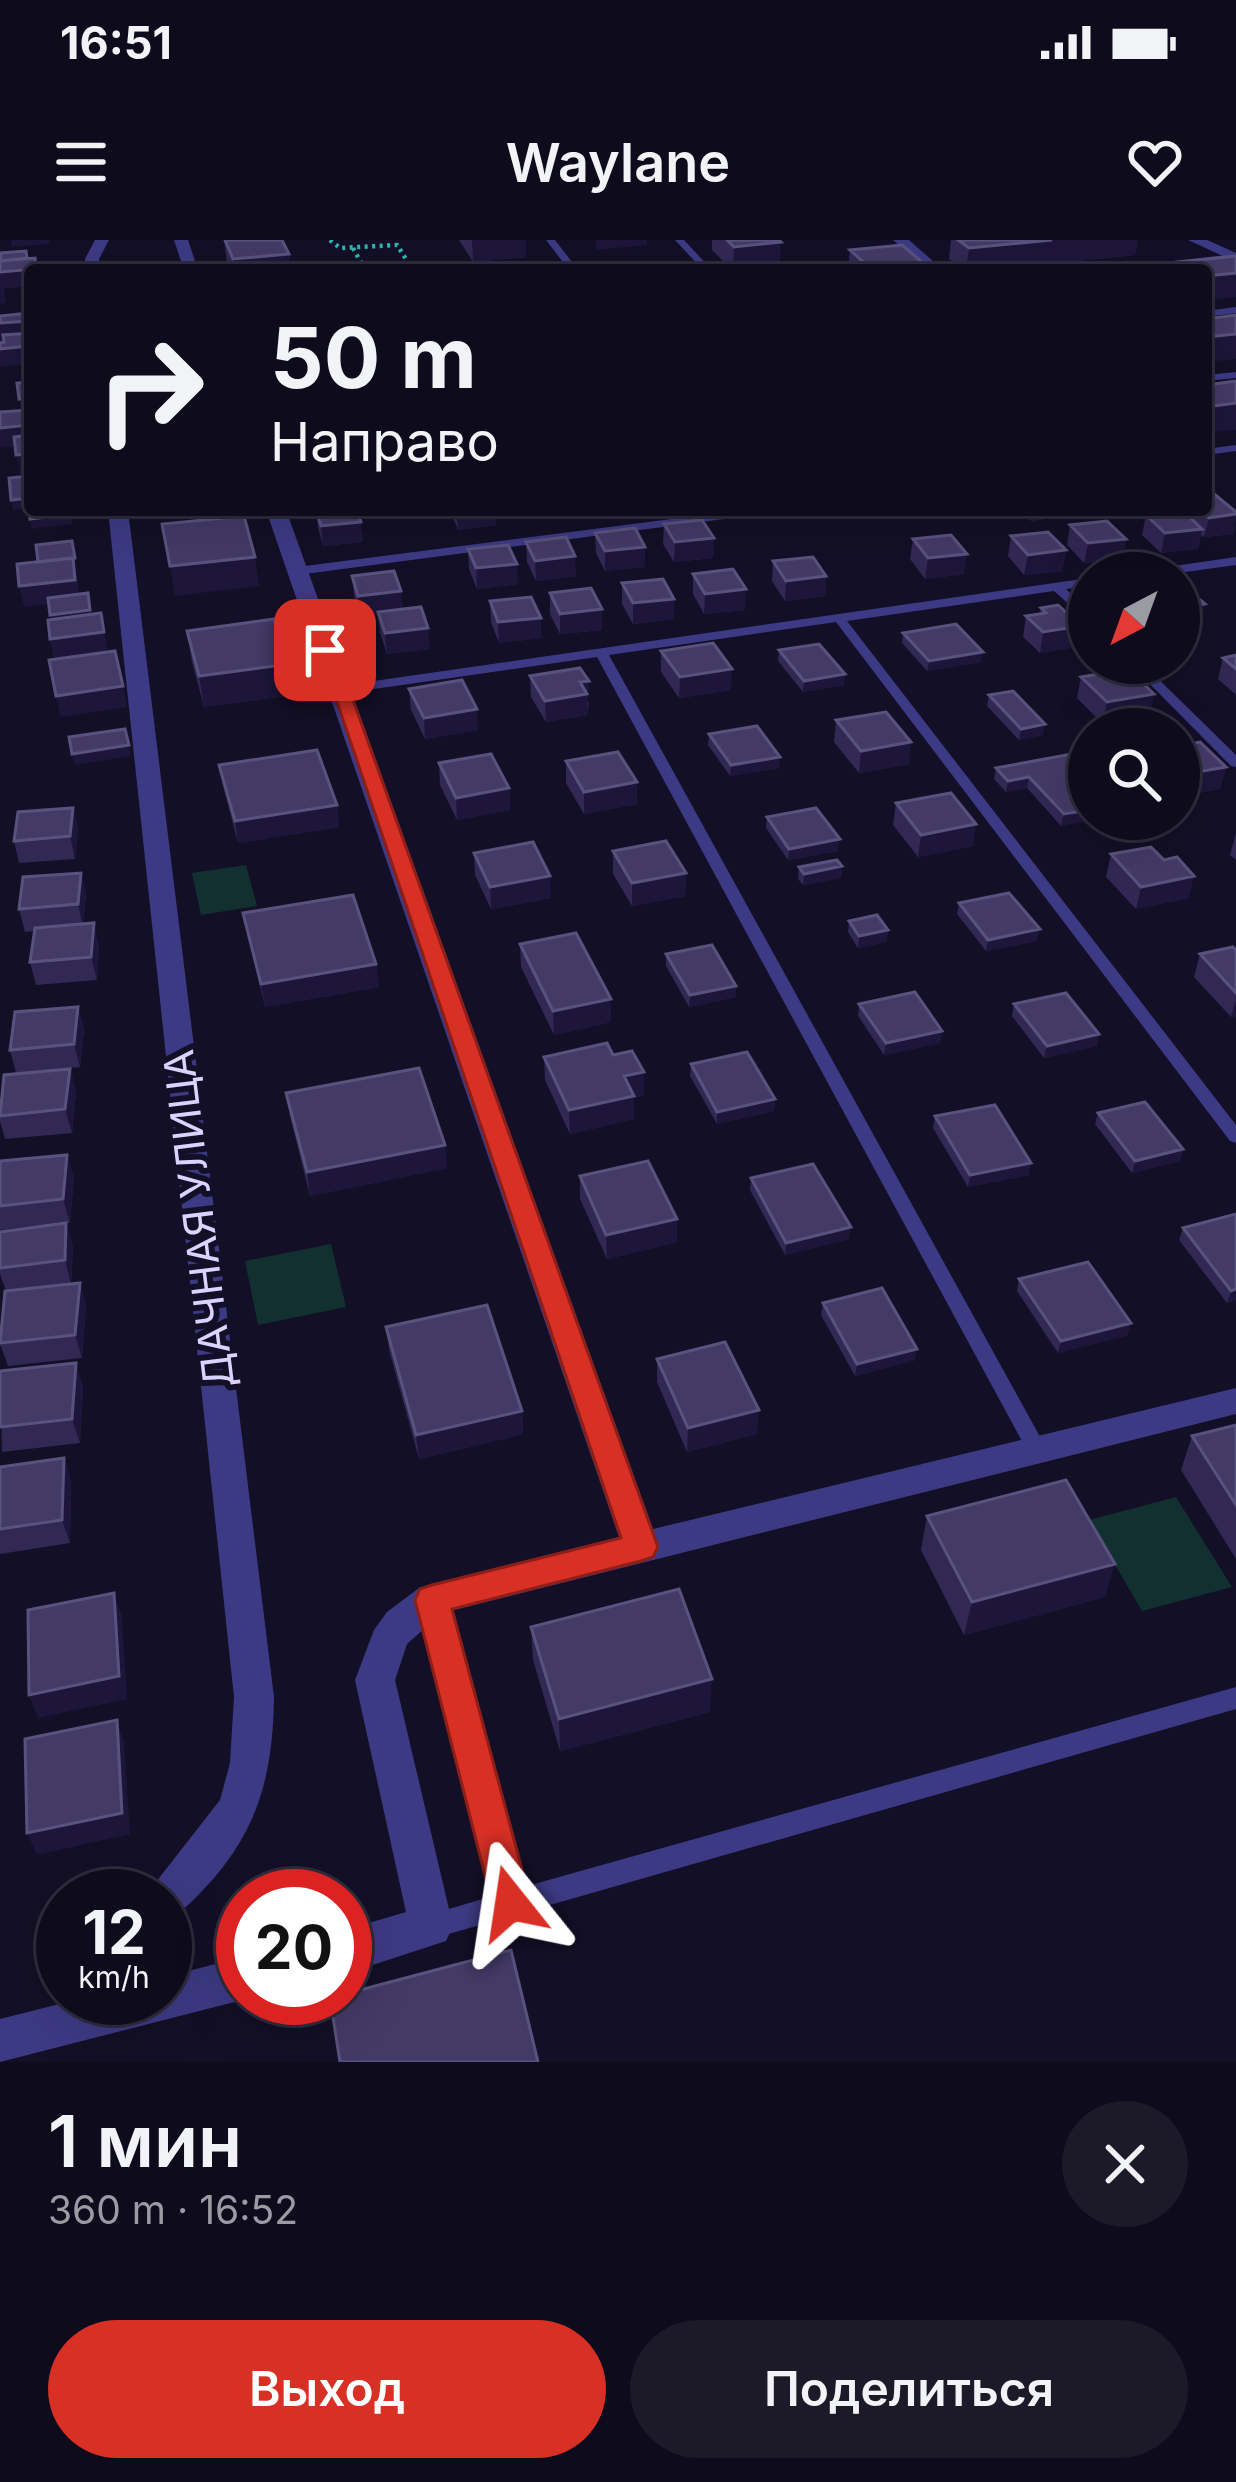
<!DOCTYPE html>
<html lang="ru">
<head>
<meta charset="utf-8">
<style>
  :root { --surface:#0e0b1c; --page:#1c1929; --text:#f1f3f6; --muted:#9b9ba3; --line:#2e2b3b; --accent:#d93025 }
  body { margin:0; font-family:Inter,sans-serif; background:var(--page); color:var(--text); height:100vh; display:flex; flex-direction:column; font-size:45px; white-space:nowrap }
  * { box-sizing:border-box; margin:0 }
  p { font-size:39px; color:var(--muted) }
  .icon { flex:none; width:66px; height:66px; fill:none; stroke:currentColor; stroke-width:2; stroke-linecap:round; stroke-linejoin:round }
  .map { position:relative; height:1822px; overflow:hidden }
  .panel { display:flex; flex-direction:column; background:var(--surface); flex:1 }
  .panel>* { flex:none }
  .top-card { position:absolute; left:24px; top:24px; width:1188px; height:252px; border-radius:12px; box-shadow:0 12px 48px #0002,0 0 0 3px var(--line); background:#0e0b1c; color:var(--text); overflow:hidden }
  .needle { width:78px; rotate:221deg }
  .buttons { position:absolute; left:1068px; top:312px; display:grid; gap:24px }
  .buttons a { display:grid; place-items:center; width:132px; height:132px; border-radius:50%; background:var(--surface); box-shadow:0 12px 48px #0002,0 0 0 3px var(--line); font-size:60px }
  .speed { position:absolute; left:36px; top:1629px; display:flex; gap:24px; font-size:60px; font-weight:700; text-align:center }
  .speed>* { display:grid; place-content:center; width:156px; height:156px; border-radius:50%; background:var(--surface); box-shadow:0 12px 48px #0002,0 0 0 3px var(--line); line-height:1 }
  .speed small { font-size:30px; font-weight:400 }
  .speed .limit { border:18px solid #d22; background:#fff; color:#111 }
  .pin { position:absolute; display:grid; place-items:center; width:102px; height:102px; color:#fff; margin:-51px; border-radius:24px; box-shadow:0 6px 18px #0006 }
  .me { position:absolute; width:132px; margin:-66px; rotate:345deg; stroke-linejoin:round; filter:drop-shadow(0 0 9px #0008) }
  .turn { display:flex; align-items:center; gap:42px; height:252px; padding:0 48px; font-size:54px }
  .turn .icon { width:156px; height:156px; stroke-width:2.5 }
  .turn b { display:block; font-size:84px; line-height:102px }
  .round { display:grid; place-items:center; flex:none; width:126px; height:126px; border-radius:63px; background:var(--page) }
  .headline { display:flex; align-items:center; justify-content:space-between; height:204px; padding:0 48px }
  h1 { font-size:72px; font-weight:600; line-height:90px }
  .button { display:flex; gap:24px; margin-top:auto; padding:24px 48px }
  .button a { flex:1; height:138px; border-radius:72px; background:var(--accent); color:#fff; font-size:48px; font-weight:600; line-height:138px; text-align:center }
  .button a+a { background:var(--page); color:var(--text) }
  .status { display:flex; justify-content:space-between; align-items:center; height:84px; padding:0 60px; background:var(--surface); direction:ltr }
  .status svg { height:33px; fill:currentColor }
  header { display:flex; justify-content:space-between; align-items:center; height:156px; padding:0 48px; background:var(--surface); font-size:54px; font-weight:600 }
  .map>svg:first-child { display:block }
  .green { fill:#12302f }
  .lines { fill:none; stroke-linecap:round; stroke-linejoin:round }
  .path { stroke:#2fb8b0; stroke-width:4.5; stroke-dasharray:3 4.5; stroke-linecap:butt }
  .lane { fill:#3d3a85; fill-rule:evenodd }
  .street { fill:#3d3a85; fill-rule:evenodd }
  .wall { fill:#312854 }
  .shaded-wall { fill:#1d163a }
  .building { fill:#433a66; stroke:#5a527e; stroke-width:3 }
  .route { fill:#d93025; stroke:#8d1f18; stroke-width:3 }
  .labels { text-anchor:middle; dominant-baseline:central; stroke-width:12; stroke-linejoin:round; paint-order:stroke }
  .street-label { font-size:42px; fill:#d9d4ff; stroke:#130f26 }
</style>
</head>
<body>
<div class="status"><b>16:51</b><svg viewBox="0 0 49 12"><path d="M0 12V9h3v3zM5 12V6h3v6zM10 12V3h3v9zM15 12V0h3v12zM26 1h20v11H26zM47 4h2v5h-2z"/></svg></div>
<header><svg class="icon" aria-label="menu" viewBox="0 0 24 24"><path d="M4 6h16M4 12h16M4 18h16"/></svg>Waylane<svg class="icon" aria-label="heart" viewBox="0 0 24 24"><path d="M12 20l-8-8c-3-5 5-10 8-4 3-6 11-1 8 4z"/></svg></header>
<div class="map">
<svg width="1236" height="1822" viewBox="0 0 1236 1822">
  <rect width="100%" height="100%" fill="#130f26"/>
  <!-- green -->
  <path class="green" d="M246 625 257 666 201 675 192 633Z
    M331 1004 346 1067 258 1085 245 1021Z
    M1176 1257 1232 1347 1142 1371 1089 1280Z"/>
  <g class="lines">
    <!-- path -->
    <path class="path" d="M330 0 340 8 397 5 413 30
      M353 8 365 30
      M1045 30 1083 26"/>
    <!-- lane -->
    <path class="lane" d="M546 0H555L578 30H569Z
      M675 0H684L712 30H703Z
      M1235 14 1232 19 1124 30H1095Z
      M1236 67V73L1206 77V71Z
      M1236 132V138L1206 141V135Z
      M1236 205V211L1206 215V209Z
      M742 270H775L769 273 297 335 291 331 297 327Z
      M1236 317V325L1178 333H1147L1153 329Z
      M1089 338V346L1066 349 1089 371V382L1054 351 847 381 1236 885V903L1230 901 836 382 609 415 1044 1204 1048 1210 1044 1216 1037 1218 1030 1216 597 417 339 454 332 450 339 446Z
      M1129 423H1142L1236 515V527L1231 526Z
      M432 1349 440 1352 443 1359 520 1648 1236 1447V1469L431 1699 422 1695 418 1686 422 1677 496 1655 421 1359 424 1352Z"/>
    <!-- street -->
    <path class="street" d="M95 0H109L99 19 100 30H86L85 19Z
      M174 0H188L198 30H184Z
      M893 0H909L943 30H927Z
      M1188 0H1207L1236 13V22Z
      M108 270H128L274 1457C273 1528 261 1583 214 1638 199 1654 186 1671 165 1680V1656H145L220 1560 230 1523 234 1457Z
      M266 270H286L653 1289 1236 1148V1174L442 1373 407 1404 395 1440 453 1686 446 1701 345 1734V1690L406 1672 355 1440 374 1390 387 1372 419 1348 619 1297Z
      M243 1717V1758H250L0 1822V1779L83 1758H165V1737Z"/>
  </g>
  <!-- wall -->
  <path class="wall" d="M224 0 291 30H230L227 22Z
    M459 0H526V17L473 22Z
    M712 0H779L780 27 732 30 712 10Z
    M951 0H1138L1135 15 990 30H963L949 19Z
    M850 10 928 27V30H848Z
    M316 270 363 302 323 306 318 288Z
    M450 270H496V285L458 290Z
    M1020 270H1068L1067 276 1031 281Z
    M1181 270 1236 272 1234 294 1204 297 1201 295 1198 309 1161 313 1142 295 1146 275Z
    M664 284 714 298 713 318 674 322 663 304Z
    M1070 285 1126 299 1122 319 1084 323 1067 305Z
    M595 293 645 327 605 331 596 313Z
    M1011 296 1066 310 1062 331 1024 335 1008 316Z
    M913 299 964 334 925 339 910 319Z
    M526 302 576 336 536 341 527 322Z
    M468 309 518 344 477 349 469 329Z
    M773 321 826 336 825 356 785 361 772 341Z
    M693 334 745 370 704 374 693 354Z
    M352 336 402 369 430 409 387 414 380 393 378 374 361 376 354 356Z
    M622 343 674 379 633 384 622 364Z
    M550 353 602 390 560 394 550 374Z
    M490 361 541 378V398L499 403 491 382Z
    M1041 368 1077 407 1040 413 1023 397 1026 376 1040 374Z
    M187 391 293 455 204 467 192 422Z
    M903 393 981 422 927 431 902 403Z
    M779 410 844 445 803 452 778 421Z
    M661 411 731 450 679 458 661 432Z
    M1236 415V455L1218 439 1223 418Z
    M530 436 589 462 587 475 546 482 531 457Z
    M1081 437 1150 475 1103 484 1077 458Z
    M409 449 478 490 425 499 411 470Z
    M989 455 1043 495 1019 500 987 466Z
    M836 480 909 524 859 533 834 502Z
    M709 494 779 528 730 536 708 505Z
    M1179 506 1226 527 1220 549 1181 556 1179 554Z
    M1082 512 1089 579H1096L1061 586 1027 548 1006 552 994 539 996 528Z
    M566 521 637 564 584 574 566 543Z
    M439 523 509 548 510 570 457 580 440 545Z
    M219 525 337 565 339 587 238 603 223 546Z
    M896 563 973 606 918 617 893 585Z
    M73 568 78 590 75 619 19 623 14 601Z
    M767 577 838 611 788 620 766 588Z
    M1236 593V620L1230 615Z
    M613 611 686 633 685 656 632 666 613 634Z
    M474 613 551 658 491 669 475 635Z
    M1111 614 1189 658 1136 669 1106 637Z
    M842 626 841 638 803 645 798 639 799 627Z
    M81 633 86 655 83 684 99 706 97 740 36 745 30 722 34 691 25 692 19 669Z
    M959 663 1037 701 986 711 957 674Z
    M243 673 376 724 379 747 265 767Z
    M849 681 888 690 886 702 858 708 848 692Z
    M520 704 611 782 554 795 521 727Z
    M1236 710V776L1231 777 1194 737 1200 714Z
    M666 714 736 757 689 767 666 726Z
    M859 764 942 791 940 803 884 815 858 776Z
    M1014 764 1097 806 1044 818 1012 776Z
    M78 767 84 790 80 827 16 833 10 810Z
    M613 815 644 855 634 858V879L570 894 545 840 544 817Z
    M691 824 775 859 774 871 717 884 690 836Z
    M70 829 76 852 72 893 5 899 0 881V863Z
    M286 853 447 928 310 956 290 876Z
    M1098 873 1183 909 1180 921 1132 933 1095 884Z
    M935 876 1029 935 968 947 933 888Z
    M67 915 74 938 70 983H66L73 1007 71 1044 80 1043 86 1067 82 1118 8 1126 0 1104 6 1051 0 1034V992L57 984 0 990V921Z
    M580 936 677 1002 607 1019 580 959Z
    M751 938 849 999 785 1015 750 950Z
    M1236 974V1060L1227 1063 1179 1000 1183 988Z
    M1019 1039 1128 1095 1058 1113 1017 1051Z
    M823 1063 915 1120 855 1136 821 1075Z
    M386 1087 522 1171 523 1194 419 1219 389 1110Z
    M657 1119 757 1194 687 1212 657 1142Z
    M0 1131 83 1146 80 1203 2 1212Z
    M1236 1185V1319L1181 1230 1192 1196Z
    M64 1218 71 1242 70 1303 0 1314V1227Z
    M927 1276 1105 1357 964 1395 921 1310Z
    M531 1387 710 1472 560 1511 533 1420Z"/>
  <!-- shaded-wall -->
  <path class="shaded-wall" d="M11 0H49L50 4 12 7Z
    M472 0H526V17L473 22Z
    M596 0H647V5L596 10Z
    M1052 0H1138L1135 15 990 30H966L969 8Z
    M781 2 780 27 733 30 734 7Z
    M289 14 291 30H234L233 19Z
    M35 18 38 30H30V46L4 49 6 63 0 64V32Z
    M1236 33V57L1206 60V36Z
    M30 81V99L0 101V83Z
    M1236 94V119L1206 122V97Z
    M30 106V124L0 127V109Z
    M30 158V181L23 177 19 159Z
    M1236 163V190L1206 193V167Z
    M30 185V204L0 208V188Z
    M30 214V233L20 234 16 215Z
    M30 258V268L13 270 11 260Z
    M456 270H496V285L458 290Z
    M1033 270H1068L1067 276 1031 281Z
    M71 271 73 284 32 289 30 279Z
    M1236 274 1234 294 1204 297 1209 278Z
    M361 282 363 302 323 306 321 286Z
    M1202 289 1198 309 1161 313 1165 293Z
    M714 298 713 318 674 322 675 302Z
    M1126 299 1122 319 1084 323 1088 303Z
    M72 301 80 360 24 367 19 346Z
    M645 307V327L605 331V311Z
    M1066 310 1062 331 1024 335 1028 315Z
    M967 314 964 334 925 339 928 318Z
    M575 316 576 336 536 341 535 321Z
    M255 317 259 346 175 356 170 326Z
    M517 324 518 344 477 349 476 328Z
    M826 336 825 356 785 361 786 341Z
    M746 349 745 370 704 374 705 354Z
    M401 351 403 372 361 376 358 356Z
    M88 353 93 380 52 385 50 375Z
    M674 359V379L633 384V363Z
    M1205 364 1200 385 1179 388V369Z
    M602 369V390L560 394V374Z
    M101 373 108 413 54 420 50 399Z
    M541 378V398L499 403 498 382Z
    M1081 386 1077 407 1040 413 1043 392Z
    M428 388 430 409 387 414 385 393Z
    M983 412 981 422 927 431 929 421Z
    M289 424 293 455 204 467 199 436Z
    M732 429 731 450 679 458 680 437Z
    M845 434 844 445 803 452 804 441Z
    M589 441 587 475 546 482 545 461 580 442Z
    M123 446 127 467 61 477 56 456Z
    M1154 454 1150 475 1103 484 1107 462Z
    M477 469 478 490 425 499 424 478Z
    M1045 484 1043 495 1019 500 1021 489Z
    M911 502 909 524 859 533 861 511Z
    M129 505 131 516 75 525 72 514Z
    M780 517 779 528 730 536 731 525Z
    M1226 527 1220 549 1181 556 1186 534Z
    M1029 537 1027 548 1006 552 1008 541Z
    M637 542V564L584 574V552Z
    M509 548 510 570 457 580 456 558Z
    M337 565 339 587 238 603 235 581Z
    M73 568 78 590 75 619 70 596Z
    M1089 570V579H1096L1061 586 1064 574Z
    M976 584 973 606 918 617 921 595Z
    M840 599 838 611 788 620 789 609Z
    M842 626 841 638 803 645 804 634Z
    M81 633 86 655 83 687 78 664Z
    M686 633 685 656 632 666V643Z
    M550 636 551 658 491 669 490 647Z
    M1194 636 1189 658 1136 669 1141 647Z
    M94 683 99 706 97 740 91 717Z
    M1040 689 1037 701 986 711 988 700Z
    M888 690 886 702 858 708 859 696Z
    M376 724 379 747 265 767 261 744Z
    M736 746V757L689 767 690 755Z
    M611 759V782L554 795 553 771Z
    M1236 759V776L1231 777Z
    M78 767 84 790 80 827 74 804Z
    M942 791 940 803 884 815 886 803Z
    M1099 794 1097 806 1044 818 1047 806Z
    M70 829 76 852 72 893 65 869Z
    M644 832V855L634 858V879L570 894 569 870 624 836Z
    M775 859 774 871 717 884V872Z
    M445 905 447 928 310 956 307 932Z
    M1183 909 1180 921 1132 933 1135 921Z
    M67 915 74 938 70 983 63 959Z
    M1031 923 1029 935 968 947 970 935Z
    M677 979V1002L607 1019 606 995Z
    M66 983 73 1007 71 1044 65 1020Z
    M851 987 849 999 785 1015 786 1003Z
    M80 1043 86 1067 82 1118 75 1095Z
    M1236 1049V1060L1227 1063 1231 1051Z
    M1131 1083 1128 1095 1058 1113 1061 1101Z
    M917 1109 915 1120 855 1136 857 1124Z
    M76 1123 83 1146 80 1203 72 1179Z
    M759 1170 757 1194 687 1212 688 1188Z
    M522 1171 523 1194 419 1219 416 1195Z
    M64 1218 71 1242 70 1303 62 1280Z
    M1115 1324 1105 1357 964 1395 972 1362Z
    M114 1353 122 1376 127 1459 38 1478 29 1455Z
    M712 1439 710 1472 560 1511 559 1479Z
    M117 1480 124 1502 130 1594 37 1615 27 1593Z"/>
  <!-- building -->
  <path class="building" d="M225 0H282L289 14 233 19Z
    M727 0H779L781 2 734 7Z
    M958 0H1052L969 8Z
    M902 5 928 27 872 30 850 10Z
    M26 11 27 18 1 21 0 13Z
    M1236 16V33L1206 36V30H1102Z
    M35 18 36 29 0 32V21Z
    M688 27 691 30H654Z
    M30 73V81L0 83V76Z
    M1236 75V94L1206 97V79Z
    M30 93V106L0 109V103L4 102 3 95Z
    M1236 141V163L1206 167V145Z
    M30 142V158L19 159 17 143Z
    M29 170 30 185 0 188V172Z
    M30 195V214L16 215 14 197Z
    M30 236V258L11 260 9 238Z
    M1213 253 1236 272V274L1209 278 1200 270H1206V254Z
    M29 266 30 270H70L71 274 30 279Z
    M316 270H357L361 282 321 286Z
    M1183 271 1202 289 1165 293 1146 275Z
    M244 276 255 317 170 326 162 284Z
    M702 280 714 298 675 302 664 284Z
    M1107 281 1126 299 1088 303 1070 285Z
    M635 288 645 307 605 311 595 293Z
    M1048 292 1066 310 1028 315 1011 296Z
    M951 295 967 314 928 318 913 299Z
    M566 297 575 316 535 321 526 302Z
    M72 301 75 318 38 322 36 305Z
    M508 305 517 324 476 328 468 309Z
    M813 317 826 336 786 341 773 321Z
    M73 318 75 340 19 346 17 324Z
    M733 329 746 349 705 354 693 334Z
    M394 331 401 351 358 356 352 336Z
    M663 339 674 359 633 363 622 343Z
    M1179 346H1183L1205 364 1179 369Z
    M591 348 602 369 560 374 550 353Z
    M88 353 90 370 50 375 48 358Z
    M531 357 541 378 498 382 490 361Z
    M1058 365 1081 386 1043 392 1026 376 1046 373 1041 368Z
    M421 367 428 388 385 393 378 372Z
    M101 373 104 392 50 399 48 380Z
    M274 379 289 424 199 436 187 391Z
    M956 384 983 412 929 421 903 393Z
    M713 403 732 429 680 437 661 411Z
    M819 404 845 434 804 441 779 410Z
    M115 411 123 446 56 456 49 420Z
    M1236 415V429L1223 418Z
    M580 428 589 441 580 442 587 454 545 461 530 436Z
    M1128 429 1154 454 1107 462 1081 437Z
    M462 440 477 469 424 478 409 449Z
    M1013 451 1045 484 1021 489 989 455Z
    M886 472 911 502 861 511 836 480Z
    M757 486 780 517 731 525 709 494Z
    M125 489 129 505 72 514 69 497Z
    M1200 502 1226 527 1186 534 1179 527V506Z
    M317 510 337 565 235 581 219 525Z
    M618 512 637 542 584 552 566 521Z
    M1082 512 1089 519V570L1064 574 1029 537 1008 541 996 528Z
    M491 514 509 548 456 558 439 523Z
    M951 553 976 584 921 595 896 563Z
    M73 568 70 596 14 601 18 572Z
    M816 568 840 599 789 609 767 577Z
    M666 601 686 633 632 643 613 611Z
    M533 602 550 636 490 647 474 613Z
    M1151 607 1164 620 1177 617 1194 636 1141 647 1111 614Z
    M837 620 842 626 804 634 799 627Z
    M81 633 78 664 19 669 23 637Z
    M1009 653 1040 689 988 700 959 663Z
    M353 655 376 724 261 744 243 673Z
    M877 675 888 690 859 696 849 681Z
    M94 683 91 717 30 722 35 688Z
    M576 693 611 759 553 771 520 704Z
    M712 705 736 746 690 755 666 714Z
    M1233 707 1236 710V753L1200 714Z
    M915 752 942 791 886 803 859 764Z
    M1066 753 1099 794 1047 806 1014 764Z
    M78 767 74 804 10 810 15 772Z
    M607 803 613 815 632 811 644 832 624 836 634 856 569 870 544 817Z
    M747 812 775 859 717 872 691 824Z
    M419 828 445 905 307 932 286 853Z
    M70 829 65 869 0 876 4 835Z
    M1145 862 1183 909 1135 921 1098 873Z
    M995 865 1031 923 970 935 935 876Z
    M67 915 63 959 0 966V921Z
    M648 921 677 979 606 995 580 936Z
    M813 924 851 987 786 1003 751 938Z
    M1236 974V1049L1231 1051 1183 988Z
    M66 983 65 1020 0 1028V992Z
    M1088 1022 1131 1083 1061 1101 1019 1039Z
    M80 1043 75 1095 0 1103 5 1051Z
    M882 1048 917 1109 857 1124 823 1063Z
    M487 1065 522 1171 416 1195 386 1087Z
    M725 1102 759 1170 688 1188 657 1119Z
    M76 1123 72 1179 0 1187V1131Z
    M1236 1185V1265L1192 1196Z
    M64 1218 62 1280 0 1289V1227Z
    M1066 1240 1115 1324 972 1362 927 1276Z
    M679 1349 712 1439 559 1479 531 1387Z
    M114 1353 119 1436 29 1455 28 1370Z
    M117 1480 122 1573 27 1593 25 1499Z
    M511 1710 538 1822H340L330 1758H345V1754Z"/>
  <!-- route -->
  <path class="route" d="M318 406 335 410 658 1307 653 1317 641 1321 452 1369 531 1663 525 1677 511 1682 497 1677 492 1663 415 1360 420 1349 432 1345 621 1298Z"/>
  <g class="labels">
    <!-- street labels -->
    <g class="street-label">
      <text transform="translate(198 979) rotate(-97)">ДАЧНАЯ УЛИЦА</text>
    </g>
  </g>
</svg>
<div class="buttons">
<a><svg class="needle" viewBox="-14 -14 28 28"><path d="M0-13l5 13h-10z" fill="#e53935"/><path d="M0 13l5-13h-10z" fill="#9b9ba3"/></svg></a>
<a><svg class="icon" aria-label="search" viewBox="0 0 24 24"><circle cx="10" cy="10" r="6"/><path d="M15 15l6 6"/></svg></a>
</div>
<div class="speed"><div>12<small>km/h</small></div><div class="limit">20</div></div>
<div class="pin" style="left:325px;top:410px;background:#d93025"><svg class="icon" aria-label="arrive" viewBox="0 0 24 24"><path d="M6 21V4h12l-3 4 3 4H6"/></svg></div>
<svg class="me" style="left:511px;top:1663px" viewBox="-20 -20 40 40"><path d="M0-17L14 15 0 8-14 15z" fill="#d93025" stroke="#fff" stroke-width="4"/></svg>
<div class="top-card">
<div class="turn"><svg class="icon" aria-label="right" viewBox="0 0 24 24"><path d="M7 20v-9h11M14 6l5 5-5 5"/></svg><div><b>50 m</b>Направо</div></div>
</div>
</div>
<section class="panel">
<div class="headline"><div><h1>1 мин</h1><p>360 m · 16:52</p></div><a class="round"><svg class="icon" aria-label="close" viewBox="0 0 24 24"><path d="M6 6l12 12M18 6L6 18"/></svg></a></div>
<div class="button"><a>Выход</a><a>Поделиться</a></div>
</section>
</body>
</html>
